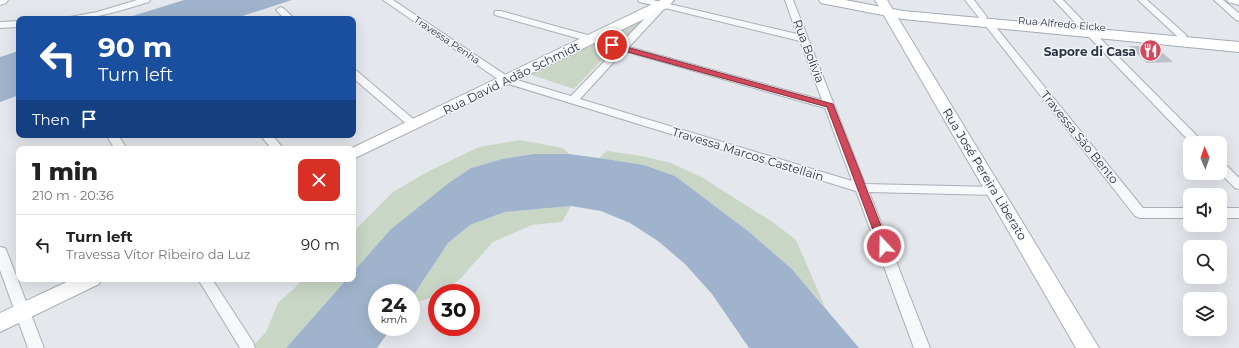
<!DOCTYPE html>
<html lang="en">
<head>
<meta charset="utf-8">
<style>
  :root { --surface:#fff; --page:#f6f6f6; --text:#222; --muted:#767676; --line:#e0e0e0 }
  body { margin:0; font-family:Montserrat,sans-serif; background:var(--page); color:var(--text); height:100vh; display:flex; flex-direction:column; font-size:15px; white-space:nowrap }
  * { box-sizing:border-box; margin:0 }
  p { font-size:13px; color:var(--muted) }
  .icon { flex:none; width:22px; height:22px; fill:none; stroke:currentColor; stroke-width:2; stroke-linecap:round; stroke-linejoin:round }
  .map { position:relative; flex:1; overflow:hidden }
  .drawer { position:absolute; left:16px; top:146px; width:340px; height:136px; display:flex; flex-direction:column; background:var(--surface); border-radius:8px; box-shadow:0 4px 16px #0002 }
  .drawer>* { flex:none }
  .banner { position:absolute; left:16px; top:16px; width:340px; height:122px; border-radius:8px; box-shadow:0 4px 16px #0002; background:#1a4fa0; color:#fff; overflow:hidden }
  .needle { width:26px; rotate:358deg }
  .controls { position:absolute; left:1183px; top:136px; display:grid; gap:8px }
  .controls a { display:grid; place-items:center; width:44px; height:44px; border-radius:8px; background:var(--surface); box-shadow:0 4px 16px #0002; font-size:20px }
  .speed { position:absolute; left:368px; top:284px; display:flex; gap:8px; font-size:20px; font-weight:700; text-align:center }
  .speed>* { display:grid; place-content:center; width:52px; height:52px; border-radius:50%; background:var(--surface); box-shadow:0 4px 16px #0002; line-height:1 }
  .speed small { font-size:10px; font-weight:400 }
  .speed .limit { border:6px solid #d22; background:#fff; color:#111 }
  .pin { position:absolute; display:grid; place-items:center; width:34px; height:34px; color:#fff; margin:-17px; border:2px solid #fff; border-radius:50%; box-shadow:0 1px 4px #0007 }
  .me { position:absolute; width:44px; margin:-22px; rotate:339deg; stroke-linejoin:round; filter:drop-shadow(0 0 3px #0008) }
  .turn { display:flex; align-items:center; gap:14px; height:84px; padding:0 16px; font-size:18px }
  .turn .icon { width:52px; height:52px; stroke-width:2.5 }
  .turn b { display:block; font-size:28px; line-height:34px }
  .then { display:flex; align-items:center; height:38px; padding:0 16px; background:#0003; gap:8px; font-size:15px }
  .round { display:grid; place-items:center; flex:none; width:42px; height:42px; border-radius:8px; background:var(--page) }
  .overview { display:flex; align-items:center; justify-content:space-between; height:68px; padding:0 16px }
  h1 { font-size:24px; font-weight:800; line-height:30px }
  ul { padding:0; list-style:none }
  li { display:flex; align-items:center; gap:12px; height:60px; padding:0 16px; border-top:1px solid var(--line) }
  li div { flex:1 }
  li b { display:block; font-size:15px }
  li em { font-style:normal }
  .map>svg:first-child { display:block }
  .green { fill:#c9d6c5 }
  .water { fill:#9fb4cc }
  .building { fill:#bbc0ca }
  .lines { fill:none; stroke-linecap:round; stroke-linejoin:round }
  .minor-casing { stroke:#a9aeb7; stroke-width:2 }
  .secondary-casing { stroke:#a9aeb7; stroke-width:2 }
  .primary-casing { stroke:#a3abb8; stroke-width:2 }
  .minor { fill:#f7f8fa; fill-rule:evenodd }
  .secondary { fill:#fff; fill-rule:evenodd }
  .primary { fill:#fff; fill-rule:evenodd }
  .route { fill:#d1495b; stroke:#882f3b }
  .labels { text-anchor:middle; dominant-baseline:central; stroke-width:3; stroke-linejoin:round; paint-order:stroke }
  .far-street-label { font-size:10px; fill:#2b3445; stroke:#f4f6f9 }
  .street-label { font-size:12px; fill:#2b3445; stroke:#f4f6f9 }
  .poi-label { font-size:12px; font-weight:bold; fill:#2b3445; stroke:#f4f6f9; text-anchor:end }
</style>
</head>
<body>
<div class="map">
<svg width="1239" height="348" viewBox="0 0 1239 348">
  <rect width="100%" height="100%" fill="#e4e7ec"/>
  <!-- green -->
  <path class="green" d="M648 16 622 43 603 37Z
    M592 43 612 49 574 89 529 74Z
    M520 140 563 148 569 154H533L502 159 471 168 391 229 353 272V232L393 192 429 171 479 147Z
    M607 151 642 156 671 163 703 178 774 223 796 240 825 307 792 269 748 231 675 176 644 165 599 158Z
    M571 206 562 222 532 225 493 242 461 278 442 293H437V296L421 301 411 299 448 243 470 225 505 212Z
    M304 279H347L286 348H251L266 332 278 303Z"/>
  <!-- water -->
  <path class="water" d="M184 0H292L233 19H123Z
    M19 51V95L0 102V57Z
    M533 154H569L606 159 644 165 675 176 748 231 792 269 859 348H749L712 294 685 264 658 241 630 223 601 211 571 206 505 212 470 225 448 243 411 299V293H377V327H392L377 348H286L347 279H353V272L391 229 449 183 471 168 502 159Z"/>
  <!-- building -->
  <path class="building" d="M1129 46H1155L1173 62 1147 63Z"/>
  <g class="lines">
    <defs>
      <path id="minor" d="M137 0H150L149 2C122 10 97 19 68 19L70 17 97 12Z
        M383 0H393L510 78 571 96 616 49 495 15 494 13 495 11H501L620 44 657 6 639 2 638 0H653L797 34 785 0H793L865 184 995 187 999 188 1001 191 999 194 995 195 869 192 930 348H914L856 191 502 82ZM665 8 800 41 822 100 629 47ZM624 51 825 108 852 181 580 99Z
        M965 0H974L987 17 986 19H980Z
        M1054 0H1063L1087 25 1089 27 1087 29H1081Z
        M1138 0H1147L1185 34 1187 36 1185 38H1179Z
        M1214 0H1223L1239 13V21L1236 20Z
        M1227 0H1239V5L1228 2Z
        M280 7 283 8 295 19H285L276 10Z
        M988 20 991 21 1143 208H1190V218H1140L1135 216 985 25 983 23 985 21Z
        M19 21V27L0 28V22Z
        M1090 30 1093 31 1204 143H1191L1087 35 1085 33Z
        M353 70 357 71 418 123 420 125 418 127H410L353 78Z
        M106 135H118L127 149H115Z
        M260 135H272L284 149H272Z
        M1220 162 1224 163 1239 178V189L1235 188 1220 173Z
        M1220 208H1239V218H1220Z
        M0 247 5 248 7 252 44 348H28L0 270Z
        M198 279H212L253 342 255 348H240Z"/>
      <path id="secondary" d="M0 0H8L6 3 0 5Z
        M661 0H674L667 8 353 159V149H350Z
        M875 0H887L1099 348H1076Z
        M73 279H102L99 284 0 332V313Z"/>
      <path id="primary" d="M819 0H845L903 11 1239 42V52L903 19 826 4 821 3Z"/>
    </defs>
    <!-- minor casing -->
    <use href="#minor" class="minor-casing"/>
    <!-- secondary casing -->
    <use href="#secondary" class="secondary-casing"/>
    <!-- primary casing -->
    <use href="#primary" class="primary-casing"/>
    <!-- minor -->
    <use href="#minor" class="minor"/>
    <!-- secondary -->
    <use href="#secondary" class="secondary"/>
    <!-- primary -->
    <use href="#primary" class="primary"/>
  </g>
  <!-- route -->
  <path class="route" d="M612 43 833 104 889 246 887 249H880L879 246 827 107 610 47V44Z"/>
  <!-- icons -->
  <defs>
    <symbol id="restaurant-disc" viewBox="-11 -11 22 22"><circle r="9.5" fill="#d1495b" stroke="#f4f6f9"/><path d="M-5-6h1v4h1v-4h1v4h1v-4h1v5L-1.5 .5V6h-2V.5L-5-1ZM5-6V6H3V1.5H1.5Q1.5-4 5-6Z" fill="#fff"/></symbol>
  </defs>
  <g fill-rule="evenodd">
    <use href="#restaurant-disc" x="1138" y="38" width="25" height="25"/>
  </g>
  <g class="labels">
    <!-- far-street labels -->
    <g class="far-street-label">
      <text transform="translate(1062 24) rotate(5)">Rua Alfredo Eicke</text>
      <text transform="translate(447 40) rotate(34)">Travessa Penha</text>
    </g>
    <!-- street labels -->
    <g class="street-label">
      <text transform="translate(809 51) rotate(69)">Rua Bolívia</text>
      <text transform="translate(511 78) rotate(-26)">Rua David Adão Schmidt</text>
      <text transform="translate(1080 137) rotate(51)">Travessa São Bento</text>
      <text transform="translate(748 154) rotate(17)">Travessa Marcos Castellain</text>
      <text transform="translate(985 174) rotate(59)">Rua José Pereira Liberato</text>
    </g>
    <!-- poi labels -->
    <g class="poi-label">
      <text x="1136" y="51">Sapore di Casa</text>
    </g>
  </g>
</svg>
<div class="controls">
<a><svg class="needle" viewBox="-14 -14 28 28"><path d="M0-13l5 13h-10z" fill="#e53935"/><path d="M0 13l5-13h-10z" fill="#767676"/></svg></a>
<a><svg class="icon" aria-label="sound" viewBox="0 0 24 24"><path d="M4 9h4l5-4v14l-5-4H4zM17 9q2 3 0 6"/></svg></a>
<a><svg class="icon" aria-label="search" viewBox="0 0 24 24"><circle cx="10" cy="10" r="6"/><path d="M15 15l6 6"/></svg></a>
<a><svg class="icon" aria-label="layers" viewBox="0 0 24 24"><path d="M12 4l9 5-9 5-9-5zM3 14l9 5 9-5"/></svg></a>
</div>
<div class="speed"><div>24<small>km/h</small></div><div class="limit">30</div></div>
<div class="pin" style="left:612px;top:45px;background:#d93025"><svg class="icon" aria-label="arrive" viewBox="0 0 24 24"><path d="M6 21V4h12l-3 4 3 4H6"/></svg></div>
<svg class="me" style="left:884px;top:246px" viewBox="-20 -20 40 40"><circle r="17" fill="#d1495b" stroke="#fff" stroke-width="3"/><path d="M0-11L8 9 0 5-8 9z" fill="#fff"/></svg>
<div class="banner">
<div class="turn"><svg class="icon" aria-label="left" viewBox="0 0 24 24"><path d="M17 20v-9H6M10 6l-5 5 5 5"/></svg><div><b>90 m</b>Turn left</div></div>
<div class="then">Then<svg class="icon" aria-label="arrive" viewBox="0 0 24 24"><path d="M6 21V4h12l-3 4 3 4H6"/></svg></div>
</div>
<section class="drawer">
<div class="overview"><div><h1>1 min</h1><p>210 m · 20:36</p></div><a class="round" style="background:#d93025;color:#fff"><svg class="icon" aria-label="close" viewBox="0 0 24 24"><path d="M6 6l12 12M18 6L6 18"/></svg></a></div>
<ul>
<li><svg class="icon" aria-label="left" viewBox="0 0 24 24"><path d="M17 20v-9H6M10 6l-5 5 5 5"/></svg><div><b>Turn left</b><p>Travessa Vítor Ribeiro da Luz</p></div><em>90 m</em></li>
</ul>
</section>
</div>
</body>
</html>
